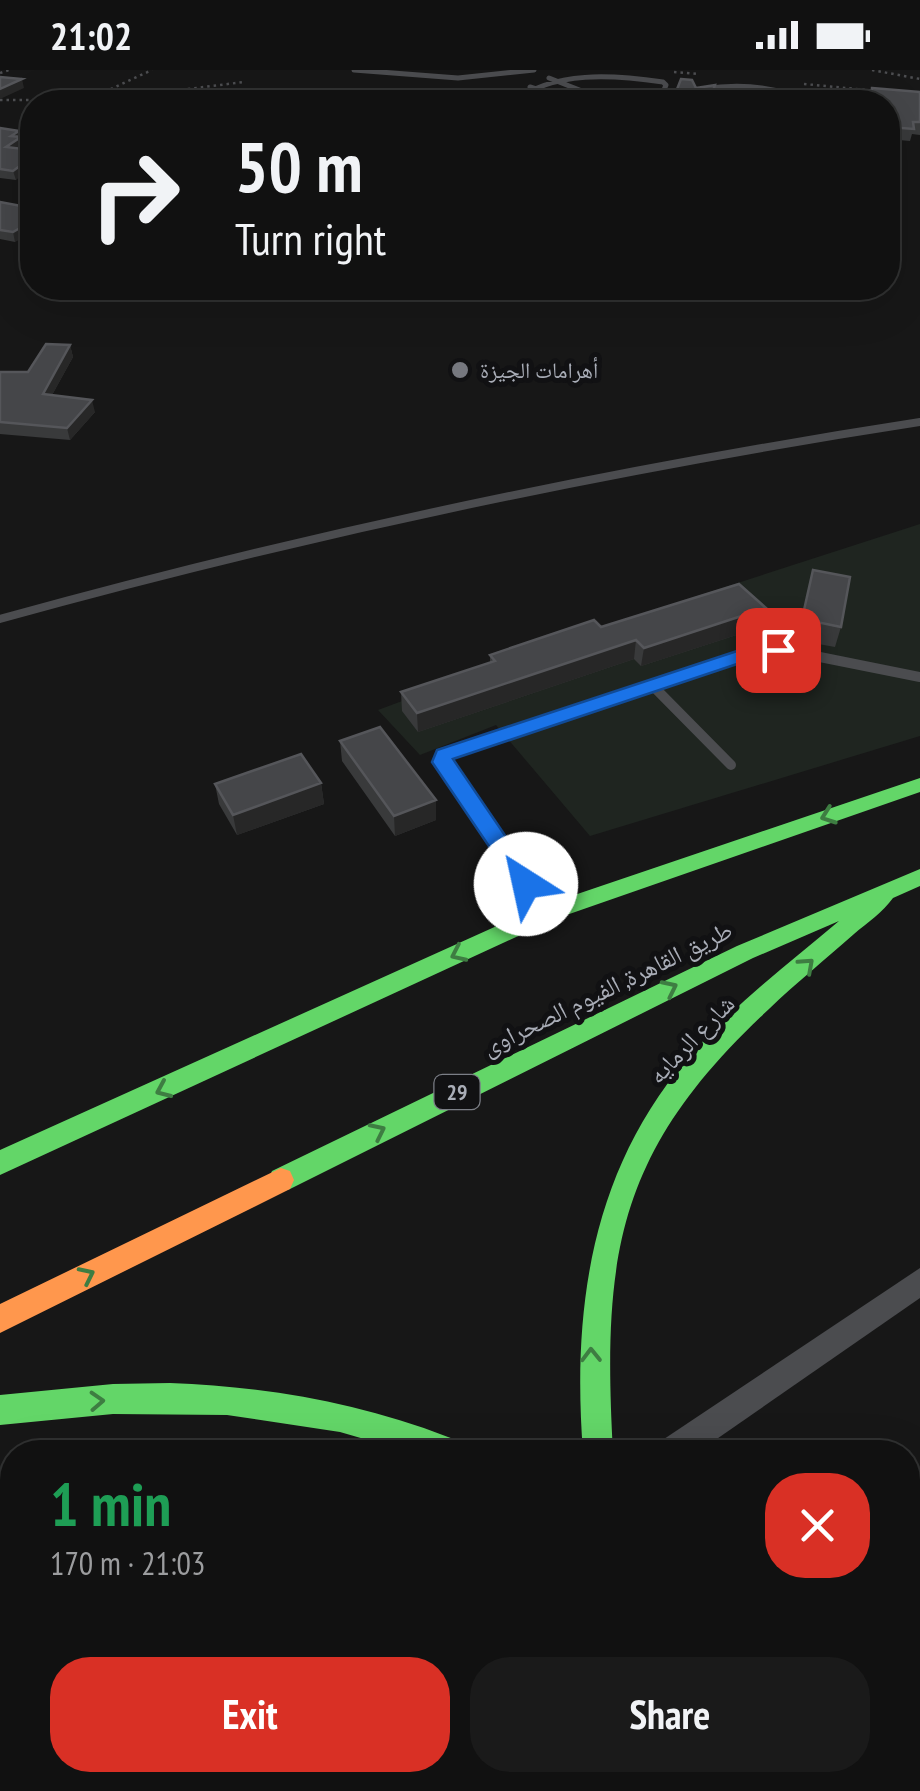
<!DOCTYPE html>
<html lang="en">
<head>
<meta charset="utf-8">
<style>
  :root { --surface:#111; --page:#1a1a1a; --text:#f1f3f6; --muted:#9c9d9f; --line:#303131; --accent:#d93025 }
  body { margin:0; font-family:"PT Sans Narrow","Noto Naskh Arabic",sans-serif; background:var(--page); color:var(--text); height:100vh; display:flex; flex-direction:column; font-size:38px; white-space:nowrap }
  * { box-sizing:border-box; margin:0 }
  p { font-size:32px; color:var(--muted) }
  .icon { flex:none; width:55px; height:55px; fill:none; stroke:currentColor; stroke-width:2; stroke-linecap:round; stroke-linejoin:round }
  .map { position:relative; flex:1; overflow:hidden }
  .side { position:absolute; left:0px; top:1370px; width:920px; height:352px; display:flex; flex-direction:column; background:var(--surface); border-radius:40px 40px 0 0; box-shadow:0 10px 40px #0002,0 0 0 2px var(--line) }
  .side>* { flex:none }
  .banner { position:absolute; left:20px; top:20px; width:880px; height:210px; border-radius:40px; box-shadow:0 10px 40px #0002,0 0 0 2px var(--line); background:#111; color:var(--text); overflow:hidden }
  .pin { position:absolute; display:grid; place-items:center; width:85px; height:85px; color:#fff; margin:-42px; border-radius:20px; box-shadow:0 5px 15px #0006 }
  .me { position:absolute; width:110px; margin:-55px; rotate:325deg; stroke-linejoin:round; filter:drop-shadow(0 0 8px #0008) }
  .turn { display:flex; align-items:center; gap:35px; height:210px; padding:0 50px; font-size:45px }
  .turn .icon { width:130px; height:130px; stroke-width:2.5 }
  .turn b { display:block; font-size:70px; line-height:85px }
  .round { display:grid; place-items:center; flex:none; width:105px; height:105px; border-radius:40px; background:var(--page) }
  .head { display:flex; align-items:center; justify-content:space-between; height:170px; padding:0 50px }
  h1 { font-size:60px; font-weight:600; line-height:75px; color:#1e9e55 }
  .primary-button { display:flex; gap:20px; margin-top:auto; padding:20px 50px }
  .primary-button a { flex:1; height:115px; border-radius:40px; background:var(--accent); color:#fff; font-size:40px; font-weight:600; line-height:115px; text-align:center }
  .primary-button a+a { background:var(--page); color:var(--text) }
  .status { display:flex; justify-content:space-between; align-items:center; height:70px; padding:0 50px; background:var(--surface); direction:ltr }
  .status svg { height:28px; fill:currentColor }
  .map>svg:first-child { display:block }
  .green { fill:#1f2520 }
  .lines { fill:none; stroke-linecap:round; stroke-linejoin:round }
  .path-far1 { stroke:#4d4e51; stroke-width:2.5; stroke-dasharray:2.5 4; stroke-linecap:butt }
  .path { stroke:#4d4e51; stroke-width:8; stroke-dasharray:8 11; stroke-linecap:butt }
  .lane-far2 { stroke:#4b4c4f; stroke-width:5 }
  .lane-far1 { stroke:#4b4c4f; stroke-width:8 }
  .lane { stroke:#4b4c4f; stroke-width:10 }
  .street { fill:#4b4c4f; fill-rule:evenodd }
  .fast { fill:#63d668; fill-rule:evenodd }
  .slow { fill:#ff974d; fill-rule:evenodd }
  .wall { fill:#393a3b }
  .shaded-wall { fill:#272727 }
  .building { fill:#454649; stroke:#55565a; stroke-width:2.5 }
  .oneway { stroke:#3e7d42 }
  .route { fill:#1a73e8; stroke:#114b97; stroke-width:2.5 }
  .poi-dot { fill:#76787f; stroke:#111113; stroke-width:4 }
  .labels { text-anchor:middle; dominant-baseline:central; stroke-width:10; stroke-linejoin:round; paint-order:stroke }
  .far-poi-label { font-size:22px; fill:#a9adb7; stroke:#111113; text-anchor:start }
  .shield { fill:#111113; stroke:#7b7e86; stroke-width:2.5 }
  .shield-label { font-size:22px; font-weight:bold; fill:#a9adb7 }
  .street-label { font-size:25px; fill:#a9adb7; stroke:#111113 }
</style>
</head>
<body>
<div class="status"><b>21:02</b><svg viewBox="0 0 49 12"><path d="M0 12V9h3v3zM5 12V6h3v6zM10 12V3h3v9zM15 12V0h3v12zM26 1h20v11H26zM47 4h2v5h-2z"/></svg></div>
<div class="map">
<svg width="920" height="1721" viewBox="0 0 920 1721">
  <rect width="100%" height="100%" fill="#171717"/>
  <!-- green -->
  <path class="green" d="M920 454V666L590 766 496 655 420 685 378 640 595 559Z"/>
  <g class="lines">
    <!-- path-far1 -->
    <path class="path-far1" d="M872 0 920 9
      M674 2 698 4
      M0 3 9 0
      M804 14 877 21
      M845 25V32
      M851 27 875 29
      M0 30H99L244 12
      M87 30 152 0"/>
    <!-- path -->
    <path class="path" d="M0 1415 12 1410
      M643 1710 649 1721"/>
    <!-- lane-far2 -->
    <path class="lane-far2" d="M354 0 458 8 534 0
      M549 8 582 21 661 28
      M530 17 561 27 623 32
      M698 27 738 32
      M513 32C554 0 614 5 663 12L666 15 659 32
      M695 32 704 19C734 14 765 16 794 25L796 32"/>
    <!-- lane-far1 -->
    <path class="lane-far1" d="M0 549C303 465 609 400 920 352"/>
    <!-- lane -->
    <path class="lane" d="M652 615 731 695
      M546 842 442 692 447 683 756 582 790 581 920 607"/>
    <!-- street -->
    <path class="street" d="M920 1198V1228L698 1382H657L661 1371Z"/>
    <!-- fast -->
    <path class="fast" d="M920 708V722L555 849 0 1105V1080L539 837Z
      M920 799V816L893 828C883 842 867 853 854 864 826 889 796 913 769 939 617 1080 602 1184 613 1382H583C572 1239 591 1102 687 989 731 937 787 895 839 851L753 888 290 1119 281 1122 272 1119 268 1110 272 1101 737 876Z
      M170 1313C268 1317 357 1332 448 1367L459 1371 463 1382H409L340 1362 227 1345 113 1344 0 1355V1325L113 1314Z
      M728 1710H765L770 1721H733Z"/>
    <!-- slow -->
    <path class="slow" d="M281 1098 290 1101 294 1110 290 1119 0 1263V1234Z
      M676 1710H713L718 1721H681Z"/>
  </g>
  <!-- wall -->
  <path class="wall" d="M872 18 920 22V65L912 64 910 71 888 69V32H869Z
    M0 58 19 61 24 76 21 78 16 110 0 108Z
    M0 132 32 138 15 172 0 169Z
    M70 275 73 287 52 325 95 342 70 370 0 364V302H28Z
    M813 500 841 557 835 577 796 570Z
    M766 538 761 557 641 596 634 589 418 662 402 641 401 622 490 593V585L601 557Z
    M340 671 436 750 395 766 342 691Z
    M321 713 324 734 237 765 219 734 215 714Z"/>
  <!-- shaded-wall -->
  <path class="shaded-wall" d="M22 9 24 18 0 29V19Z
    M19 61 24 76 9 86 6 77 11 66Z
    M32 87V98L16 110 13 101Z
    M32 151V163L15 172 13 162Z
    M70 275 73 287 46 336 43 324Z
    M92 330 95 342 70 370 67 358Z
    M766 538 761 557 641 596 644 578Z
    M636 570 634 589 418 662 417 643Z
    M321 713 324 734 237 765 233 745Z
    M436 730V750L395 766 394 746Z"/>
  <!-- building -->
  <path class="building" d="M0 7 22 9 0 19Z
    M681 9 692 10 696 18 715 15 709 32H672Z
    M872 18 920 22V52H913L914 59 888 57V32H871Z
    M0 58 19 61 11 66 21 67 6 77 32 80V87L13 101 0 99Z
    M0 132 32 138V151L13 162 0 160Z
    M46 274 70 275 43 324 92 330 67 358 0 352V302H28Z
    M813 500 850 507 841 557 802 549Z
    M739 514 766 538 644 578 636 570 417 643 401 622 495 591 490 585 594 550 601 557Z
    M380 657 436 730 394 746 340 671Z
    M301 684 321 713 233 745 215 714Z"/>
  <!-- one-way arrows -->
  <defs><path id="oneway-chevron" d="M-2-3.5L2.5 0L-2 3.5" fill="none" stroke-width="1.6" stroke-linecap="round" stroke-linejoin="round" transform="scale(2.5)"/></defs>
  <g class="oneway">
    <use href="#oneway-chevron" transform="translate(828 746) rotate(160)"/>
    <use href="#oneway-chevron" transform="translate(458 884) rotate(155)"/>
    <use href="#oneway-chevron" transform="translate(807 895) rotate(-42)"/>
    <use href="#oneway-chevron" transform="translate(670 918) rotate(-26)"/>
    <use href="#oneway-chevron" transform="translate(163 1020) rotate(156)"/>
    <use href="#oneway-chevron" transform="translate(378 1061) rotate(-26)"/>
    <use href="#oneway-chevron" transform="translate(87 1205) rotate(-26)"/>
    <use href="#oneway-chevron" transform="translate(591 1285) rotate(-91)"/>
    <use href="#oneway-chevron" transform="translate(97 1331) rotate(-3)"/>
  </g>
  <!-- route -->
  <path class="route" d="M778 574 788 580 785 584 749 590 453 689 534 808V819H518L432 692 437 680 740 580Z"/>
  <!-- markers -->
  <circle class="poi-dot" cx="460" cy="300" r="10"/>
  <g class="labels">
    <!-- far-poi labels -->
    <g class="far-poi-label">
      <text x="480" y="300">أهرامات الجيزة</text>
    </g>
    <!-- shield labels -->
    <rect class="shield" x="434.5" y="1005" width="45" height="34" rx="8"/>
    <g class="shield-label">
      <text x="457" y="1022">29</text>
    </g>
    <!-- street labels -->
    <g class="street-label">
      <text transform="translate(607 918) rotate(-26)">طريق القاهرة, الفيوم الصحراوى</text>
      <text transform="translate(691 969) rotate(-46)">شارع الرمايه</text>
    </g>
  </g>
</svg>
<div class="pin" style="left:778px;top:580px;background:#d93025"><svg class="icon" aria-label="arrive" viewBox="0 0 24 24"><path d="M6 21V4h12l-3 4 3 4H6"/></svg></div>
<svg class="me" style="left:526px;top:814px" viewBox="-20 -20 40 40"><circle r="19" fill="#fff"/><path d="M0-13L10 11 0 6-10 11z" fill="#1a73e8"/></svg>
<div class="banner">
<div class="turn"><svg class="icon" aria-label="right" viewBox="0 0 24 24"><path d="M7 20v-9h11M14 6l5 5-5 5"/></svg><div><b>50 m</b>Turn right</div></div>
</div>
<section class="side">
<div class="head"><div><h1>1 min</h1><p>170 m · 21:03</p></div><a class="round" style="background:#d93025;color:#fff"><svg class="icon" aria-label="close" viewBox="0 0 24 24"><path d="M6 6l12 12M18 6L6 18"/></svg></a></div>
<div class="primary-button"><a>Exit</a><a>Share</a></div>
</section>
</div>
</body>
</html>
